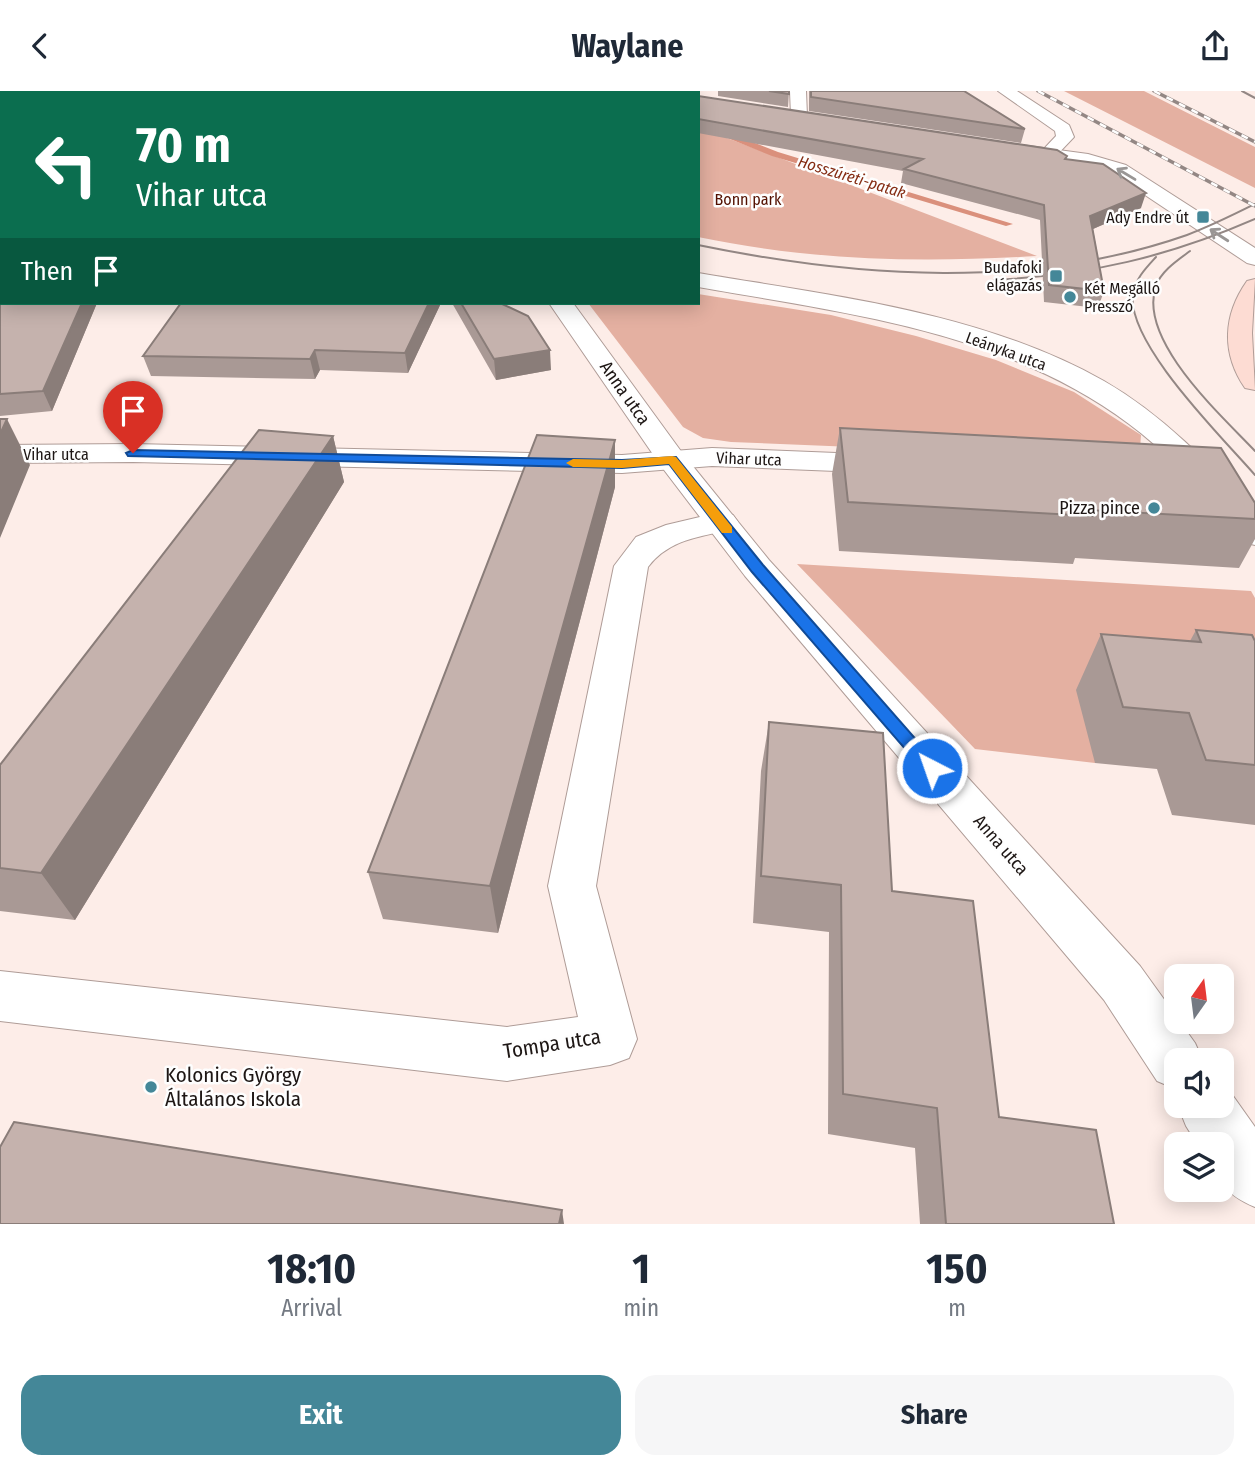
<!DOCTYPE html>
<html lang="en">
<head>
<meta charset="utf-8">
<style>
  :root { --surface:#fff; --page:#f6f6f7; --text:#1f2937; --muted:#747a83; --accent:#448798 }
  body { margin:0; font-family:"Fira Sans Condensed",sans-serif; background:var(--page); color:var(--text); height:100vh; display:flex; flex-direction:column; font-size:26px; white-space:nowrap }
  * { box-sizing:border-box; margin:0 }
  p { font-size:23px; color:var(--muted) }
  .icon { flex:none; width:38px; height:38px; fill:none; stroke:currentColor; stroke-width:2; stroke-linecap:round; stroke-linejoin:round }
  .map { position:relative; height:1133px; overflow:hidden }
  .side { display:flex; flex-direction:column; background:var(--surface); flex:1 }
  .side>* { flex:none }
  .banner { position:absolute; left:0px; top:0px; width:700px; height:214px; box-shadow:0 4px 18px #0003; background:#0b6e4f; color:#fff; overflow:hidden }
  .needle { width:46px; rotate:14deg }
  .tools { position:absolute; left:1164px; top:873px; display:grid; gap:14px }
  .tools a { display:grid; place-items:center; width:70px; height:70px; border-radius:14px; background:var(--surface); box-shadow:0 4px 18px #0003; font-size:35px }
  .pin { position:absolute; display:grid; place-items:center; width:60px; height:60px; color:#fff; margin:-72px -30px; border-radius:50% 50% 50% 0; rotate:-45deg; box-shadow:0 0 7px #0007 }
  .pin .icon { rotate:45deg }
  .me { position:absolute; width:77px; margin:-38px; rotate:319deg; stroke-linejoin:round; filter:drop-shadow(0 0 5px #0008) }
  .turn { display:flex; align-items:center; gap:24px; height:147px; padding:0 21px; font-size:32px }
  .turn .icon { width:91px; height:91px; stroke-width:2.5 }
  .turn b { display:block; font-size:49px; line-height:60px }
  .then { display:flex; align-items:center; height:66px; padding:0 21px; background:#0003; gap:14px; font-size:26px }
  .eta { display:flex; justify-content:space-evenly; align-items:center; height:119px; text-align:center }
  .eta b { font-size:42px; font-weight:700; line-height:49px }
  .cta { display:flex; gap:14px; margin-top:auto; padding:14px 21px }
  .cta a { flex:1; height:80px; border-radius:21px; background:var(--accent); color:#fff; font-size:28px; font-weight:700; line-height:80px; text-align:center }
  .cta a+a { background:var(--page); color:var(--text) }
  header { display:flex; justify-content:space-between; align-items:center; height:91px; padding:0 21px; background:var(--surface); font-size:32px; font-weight:700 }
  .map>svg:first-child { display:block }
  .green { fill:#e4b0a1 }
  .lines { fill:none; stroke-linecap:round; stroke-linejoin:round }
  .stream { fill:#da907c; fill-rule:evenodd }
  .minor-casing { stroke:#af9c97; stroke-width:2 }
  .tertiary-casing { stroke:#af9c97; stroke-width:2 }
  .secondary-casing { stroke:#af9c97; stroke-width:2 }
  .minor { fill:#fff; fill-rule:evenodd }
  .tertiary { fill:#fff; fill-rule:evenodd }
  .secondary { fill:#fddcd3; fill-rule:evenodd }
  .tram { stroke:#938784; stroke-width:2 }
  .rail-casing { stroke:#938784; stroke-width:3.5 }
  .rail { stroke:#fefefe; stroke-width:2.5; stroke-dasharray:7; stroke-linecap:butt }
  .wall { fill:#a99995 }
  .shaded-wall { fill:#8a7d79 }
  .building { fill:#c5b2ad; stroke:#8a7d79; stroke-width:2 }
  .oneway { stroke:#999695 }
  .route { fill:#1a73e8; stroke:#114b97; stroke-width:2 }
  .slow { fill:#f59e0b }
  .poi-dot { fill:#448798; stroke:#fefefe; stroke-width:2.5 }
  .labels { text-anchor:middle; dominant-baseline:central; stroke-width:5; stroke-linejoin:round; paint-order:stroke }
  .far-water-label { font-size:16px; font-style:italic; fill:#852d14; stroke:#fefefe }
  .far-park-label { font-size:16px; fill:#531000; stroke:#fefefe }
  .far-poi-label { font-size:16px; fill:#1d1614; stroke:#fefefe; text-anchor:end }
  .far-street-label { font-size:16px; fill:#1d1614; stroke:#fefefe }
  .street-label { font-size:18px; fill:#1d1614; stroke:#fefefe }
  .poi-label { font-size:18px; fill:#1d1614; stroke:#fefefe; text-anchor:end }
  .near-street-label { font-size:21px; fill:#1d1614; stroke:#fefefe }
  .near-poi-label { font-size:21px; fill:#1d1614; stroke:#fefefe; text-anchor:start }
</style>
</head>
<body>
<header><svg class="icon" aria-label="back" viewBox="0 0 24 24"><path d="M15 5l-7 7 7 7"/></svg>Waylane<svg class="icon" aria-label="share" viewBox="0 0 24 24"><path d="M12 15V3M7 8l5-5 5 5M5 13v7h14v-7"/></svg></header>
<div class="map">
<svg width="1255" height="1133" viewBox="0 0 1255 1133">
  <rect width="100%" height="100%" fill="#fdede8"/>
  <!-- green -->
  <path class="green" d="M1064 0H1144L1255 56V97Z
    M698 36 1037 165C919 172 814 170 698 146Z
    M698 203 831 224 916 245 996 269 1074 301 1141 344 1140 358 1122 367 731 351 703 347 683 336 588 212H698Z
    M797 473 1251 500 1255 507V615L1095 672 975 658Z"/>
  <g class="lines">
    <!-- stream -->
    <path class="stream" d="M616 0 627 2H618Z
      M698 30 778 61 1013 133 1006 135 772 65 698 35Z"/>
    <defs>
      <path id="minor" d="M0 0 8 2H2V9Z
        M790 0H806L807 25 805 29 799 30 791 25Z
        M998 0H1017L1069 34 1074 46 1054 67H1042L1039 63 1056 45 1055 40Z
        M0 51H2L0 62Z
        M698 182C834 205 982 221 1104 290 1163 324 1210 373 1255 423V454L1243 451C1208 410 1173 365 1129 333 1005 240 846 222 698 196Z
        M133 353 622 364 712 357 886 364 897 366 901 373 897 380 886 382 712 375 622 382 133 371 0 372V354Z
        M721 421 733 424 738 431 733 438C700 446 669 448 648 476L596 795 637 948 629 967 610 974 507 990 0 930V880L507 936 578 926 548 795 614 475 636 446 666 434Z"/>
      <path id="tertiary" d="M439 0H455V2H439Z
        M572 0H598L600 2H573Z
        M1015 53 1088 63 1126 74 1255 157V174L1247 172 1112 82 1086 74 1009 62 1006 58 1009 54Z
        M549 212H573L683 363 769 469 1140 875 1176 925V931H1180L1195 952 1203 970H1176V998L1157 990 1104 909 745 485 661 375Z
        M1222 993 1226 995 1255 1036V1116C1218 1100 1222 1090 1222 1054H1198L1186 1035 1178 1015H1222Z"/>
      <path id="secondary" d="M1255 188 1252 242 1255 299 1245 297C1221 262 1223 224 1247 190Z"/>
    </defs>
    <!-- minor casing -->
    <use href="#minor" class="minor-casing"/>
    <!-- tertiary casing -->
    <use href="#tertiary" class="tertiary-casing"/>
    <!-- secondary casing -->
    <use href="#secondary" class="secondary-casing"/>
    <!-- minor -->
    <use href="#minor" class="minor"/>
    <!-- tertiary -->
    <use href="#tertiary" class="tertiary"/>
    <!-- secondary -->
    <use href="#secondary" class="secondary"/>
    <!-- tram -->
    <path class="tram" d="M1242 0 1255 7
      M698 154C858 187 1030 199 1187 144 1211 135 1233 124 1255 113
      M1190 160C1178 169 1161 180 1156 195 1137 249 1221 324 1255 360
      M1156 166C1146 177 1136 187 1133 202 1125 251 1223 347 1255 384
      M994 189C1089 184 1168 166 1255 128"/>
    <defs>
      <path id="rail" d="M1038 0 1255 115
        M1154 0 1255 51"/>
    </defs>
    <!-- rail casing -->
    <use href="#rail" class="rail-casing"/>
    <!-- rail -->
    <use href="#rail" class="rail"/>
  </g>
  <!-- wall -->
  <path class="wall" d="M718 0H789L788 16 718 5Z
    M809 0H964L1025 38 1021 52 809 20Z
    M698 5 1067 65 1066 68 1141 117 1093 138 1104 200 1098 217 1044 211 1040 129 901 92 903 80 698 42Z
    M0 75 2 212H97L52 320 0 325Z
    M181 212H441L408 282 320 279 315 288 151 285 143 265Z
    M452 212H500L551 279 496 289Z
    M840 337 1255 412V448L1239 477 1075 467 1073 473 839 460 832 383Z
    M333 345 344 391 75 829 0 820V674Z
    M615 349V396L498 842 383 828 368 781Z
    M1196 539 1255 550V734L1172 724 1157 678 1095 672 1076 599 1101 543 1190 550Z
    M769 631 892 800 999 1026 1114 1133H920L915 1057 828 1043 829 841 753 832 761 680Z"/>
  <!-- shaded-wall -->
  <path class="shaded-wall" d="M343 0H370L371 2H328Z
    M1146 102 1141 117 1086 141 1090 125Z
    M82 212H97L52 320 43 300Z
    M429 212H441L408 282 405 262Z
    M315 259 320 279 315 288 310 268Z
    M550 259 551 279 496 289 494 268Z
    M7 328 30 374 0 447V343Z
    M333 345 344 391 75 829 41 782Z
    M615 349V396L498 842 490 795Z
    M562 1119 564 1133H559Z"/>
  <!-- building -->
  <path class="building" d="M97 0H343L328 2H97Z
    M685 0H697V2H677Z
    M769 0H789V3Z
    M811 0H964L1025 38 811 6Z
    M698 5 1057 59 1067 65 1065 68 1103 73 1146 102 1090 125 1104 200 1049 194 1044 114 904 78 923 68 698 28Z
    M0 75H2V212H82L43 300 0 303Z
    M181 212H429L405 262 315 259 310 268 143 265Z
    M461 212H500L528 225 550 259 494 268Z
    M0 328H7L0 343Z
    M840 337 1221 357 1255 412V428L1089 419 1092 425 848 411Z
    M259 339 333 345 41 782 0 777V674Z
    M537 344 615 349 490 795 368 781Z
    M1196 539 1252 544 1255 550V674L1206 669 1189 622 1123 616 1101 543 1201 551Z
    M769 631 883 642 892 800 973 810 999 1026 1096 1039 1114 1133H946L937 1017 843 1003 841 794 761 785Z
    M14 1031 562 1119 559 1133H0V1056Z"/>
  <!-- one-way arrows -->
  <defs><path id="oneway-shaft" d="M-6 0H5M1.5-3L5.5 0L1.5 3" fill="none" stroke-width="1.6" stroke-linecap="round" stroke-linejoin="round" transform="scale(1.75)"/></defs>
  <g class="oneway">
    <use href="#oneway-shaft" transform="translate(1126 83) rotate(-149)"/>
    <use href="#oneway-shaft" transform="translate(1219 144) rotate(-147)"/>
  </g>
  <!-- route -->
  <path class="route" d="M133 359 622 369 676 366 763 474 941 677 939 682H926L752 481 669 373 622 377 128 365 126 362Z"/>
  <!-- slow -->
  <path class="slow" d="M672 365 676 366 732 436V442H722L669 373 622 377 573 376 566 372 573 368 622 369Z"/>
  <!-- markers -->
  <g class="poi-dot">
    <rect x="1196" y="119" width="14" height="14" rx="3.5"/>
    <rect x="1049" y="178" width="14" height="14" rx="3.5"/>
    <circle cx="1070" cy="206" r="7"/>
    <circle cx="1154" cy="417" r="7"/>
    <circle cx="151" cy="996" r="7"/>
  </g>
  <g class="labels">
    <!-- far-water labels -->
    <g class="far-water-label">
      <text transform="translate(852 86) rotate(17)">Hosszúréti-patak</text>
    </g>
    <!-- far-park labels -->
    <g class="far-park-label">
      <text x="748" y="108">Bonn park</text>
    </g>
    <!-- far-poi labels -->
    <g class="far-poi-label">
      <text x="1189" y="126">Ady Endre út</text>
      <text x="1042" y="176">Budafoki<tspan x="1042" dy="18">elágazás</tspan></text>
      <text x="1084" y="197" text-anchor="start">Két Megálló<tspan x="1084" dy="18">Presszó</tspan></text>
    </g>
    <!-- far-street labels -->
    <g class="far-street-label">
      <text transform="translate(1006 260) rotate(20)">Leányka utca</text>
      <text x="56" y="363">Vihar utca</text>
      <text transform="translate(749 368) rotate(2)">Vihar utca</text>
    </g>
    <!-- street labels -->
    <g class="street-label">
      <text transform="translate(625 302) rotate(55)">Anna utca</text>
      <text transform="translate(1001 754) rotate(49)">Anna utca</text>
    </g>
    <!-- poi labels -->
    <g class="poi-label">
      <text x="1140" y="417">Pizza pince</text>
    </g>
    <!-- near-street labels -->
    <g class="near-street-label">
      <text transform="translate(552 953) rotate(-9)">Tompa utca</text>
    </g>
    <!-- near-poi labels -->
    <g class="near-poi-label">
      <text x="165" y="984">Kolonics György<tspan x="165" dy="24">Általános Iskola</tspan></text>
    </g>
  </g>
</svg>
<div class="tools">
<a><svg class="needle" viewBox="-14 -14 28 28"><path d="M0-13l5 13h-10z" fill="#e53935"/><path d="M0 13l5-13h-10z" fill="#747a83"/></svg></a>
<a><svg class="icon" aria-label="sound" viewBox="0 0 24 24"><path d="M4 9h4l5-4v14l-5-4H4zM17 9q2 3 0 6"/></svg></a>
<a><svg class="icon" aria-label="layers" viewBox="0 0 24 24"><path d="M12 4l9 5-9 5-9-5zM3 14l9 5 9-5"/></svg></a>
</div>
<div class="pin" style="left:133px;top:362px;background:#d93025"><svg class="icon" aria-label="arrive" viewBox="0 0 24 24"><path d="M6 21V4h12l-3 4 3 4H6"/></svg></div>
<svg class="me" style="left:932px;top:677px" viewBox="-20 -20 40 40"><circle r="17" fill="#1a73e8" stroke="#fff" stroke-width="3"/><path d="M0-11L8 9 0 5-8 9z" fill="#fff"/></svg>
<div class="banner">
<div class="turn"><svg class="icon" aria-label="left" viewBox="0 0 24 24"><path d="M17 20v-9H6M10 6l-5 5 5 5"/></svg><div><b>70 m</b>Vihar utca</div></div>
<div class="then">Then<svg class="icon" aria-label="arrive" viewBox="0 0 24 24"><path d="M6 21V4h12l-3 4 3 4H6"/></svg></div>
</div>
</div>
<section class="side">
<div class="eta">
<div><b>18:10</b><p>Arrival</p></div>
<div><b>1</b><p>min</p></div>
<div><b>150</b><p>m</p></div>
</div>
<div class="cta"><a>Exit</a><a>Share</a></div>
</section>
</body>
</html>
